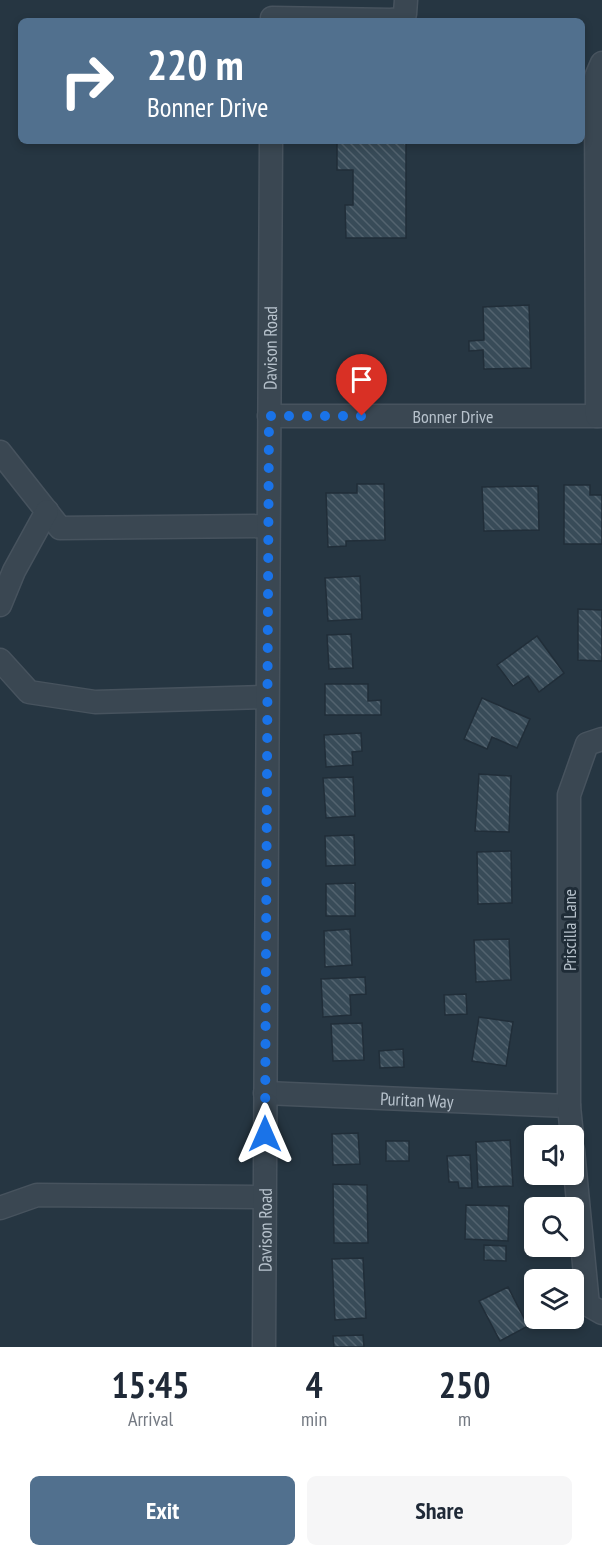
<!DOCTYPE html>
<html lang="en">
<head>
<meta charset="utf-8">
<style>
  :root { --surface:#fff; --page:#f6f6f7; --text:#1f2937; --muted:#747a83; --accent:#51708e }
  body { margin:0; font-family:"PT Sans Narrow",sans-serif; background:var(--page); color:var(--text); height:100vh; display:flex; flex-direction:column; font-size:22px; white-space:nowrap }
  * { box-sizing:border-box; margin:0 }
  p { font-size:20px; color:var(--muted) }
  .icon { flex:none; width:33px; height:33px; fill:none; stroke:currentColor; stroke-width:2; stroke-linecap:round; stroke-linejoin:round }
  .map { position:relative; height:1347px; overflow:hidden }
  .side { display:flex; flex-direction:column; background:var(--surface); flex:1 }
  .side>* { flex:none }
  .top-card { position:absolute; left:18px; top:18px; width:567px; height:126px; border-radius:9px; box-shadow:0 3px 9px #0003; background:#51708e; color:#fff; overflow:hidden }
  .controls { position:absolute; left:524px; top:1125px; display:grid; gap:12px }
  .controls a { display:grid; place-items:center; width:60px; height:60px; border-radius:9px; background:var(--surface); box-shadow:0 3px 9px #0003; font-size:30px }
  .pin { position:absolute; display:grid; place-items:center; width:51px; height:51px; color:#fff; margin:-62px -26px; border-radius:50% 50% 50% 0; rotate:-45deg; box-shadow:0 0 6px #0007 }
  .pin .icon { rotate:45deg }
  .me { position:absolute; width:66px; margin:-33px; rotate:0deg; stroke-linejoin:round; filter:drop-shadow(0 0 4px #0008) }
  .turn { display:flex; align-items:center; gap:21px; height:126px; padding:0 30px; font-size:27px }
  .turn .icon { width:78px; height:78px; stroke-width:2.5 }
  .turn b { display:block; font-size:42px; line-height:51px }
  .eta { display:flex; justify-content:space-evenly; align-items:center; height:102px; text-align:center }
  .eta b { font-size:36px; font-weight:600; line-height:42px }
  .action { display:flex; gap:12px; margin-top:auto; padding:12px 30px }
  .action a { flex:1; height:69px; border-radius:9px; background:var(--accent); color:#fff; font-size:24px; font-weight:600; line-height:69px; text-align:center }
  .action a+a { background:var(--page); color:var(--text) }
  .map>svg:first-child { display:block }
  .building { fill:url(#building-back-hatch); stroke:#212e39; stroke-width:1.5 }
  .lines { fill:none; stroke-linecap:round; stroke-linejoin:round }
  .minor-casing { stroke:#47535e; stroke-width:25 }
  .minor { stroke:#3a4752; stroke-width:22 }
  .route { stroke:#1a73e8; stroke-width:10; stroke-dasharray:0 18 }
  .labels { text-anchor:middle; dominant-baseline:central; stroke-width:6; stroke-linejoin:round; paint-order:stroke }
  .street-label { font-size:18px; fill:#b7c2cc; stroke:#1f2c37 }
</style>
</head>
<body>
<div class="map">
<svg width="602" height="1347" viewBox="0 0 602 1347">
  <defs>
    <pattern id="building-back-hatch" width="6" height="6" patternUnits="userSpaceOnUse" patternTransform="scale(1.5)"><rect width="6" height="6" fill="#384b58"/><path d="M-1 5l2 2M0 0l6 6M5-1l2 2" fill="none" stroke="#53636f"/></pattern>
  </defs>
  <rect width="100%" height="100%" fill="#263642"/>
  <!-- building -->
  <path class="building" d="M337 141H406V238H346L345 205H353V170H337Z
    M529 305 531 368 484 369 483 350 469 351V341L484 340 483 307Z
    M357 484H384L385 540 346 541V546L328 547 326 493H357Z
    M564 485H590V495H602V544H564Z
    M538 486 539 530 484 531 482 487Z
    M360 576 362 619 328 621 325 578Z
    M578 609 602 610V661L578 660Z
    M351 634 353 668 329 669 327 635Z
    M537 636 564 673 539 692 528 676 513 686 497 665Z
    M325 684H368V701L381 700V715H325Z
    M482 698 530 719 517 748 492 737 487 749 464 739Z
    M361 733 362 751 352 752 353 765 326 767 324 735Z
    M479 774 511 776 509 832 475 831Z
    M353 777 355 816 326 818 323 778Z
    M354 835 355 865 326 866 325 836Z
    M511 851 512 903 478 904 477 852Z
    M355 883V916H326V884Z
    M350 929 352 965 325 967 324 931Z
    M509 939 511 980 476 982 474 940Z
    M365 977 366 994 350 995 351 1015 323 1017 321 979Z
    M466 994 467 1014 445 1015 444 995Z
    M479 1017 513 1022 506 1066 472 1061Z
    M362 1023 364 1060 333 1061 331 1024Z
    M403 1049 404 1067 380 1068 379 1051Z
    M358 1133 360 1164 333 1165 332 1134Z
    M510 1140 513 1186 478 1187 476 1142Z
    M386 1141H409V1161H386Z
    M470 1155 472 1188H459L458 1182H449L447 1156Z
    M333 1184 367 1185 368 1243H334Z
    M466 1205 509 1206 508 1241 465 1239Z
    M484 1245 506 1246V1261L484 1260Z
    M363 1258 366 1318 335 1320 332 1259Z
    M508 1287 528 1326 500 1341 479 1301Z
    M363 1335 364 1347H334L333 1336Z"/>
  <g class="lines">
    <defs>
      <g id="minor">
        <path d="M272 18 391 20 401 19 405 14 406 0"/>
        <path id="s1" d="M269 416H602"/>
        <path d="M597 416 596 77 602 63"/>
        <path d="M0 452 60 528 268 526"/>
        <path d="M0 605 14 571 47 511"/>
        <path d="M0 660 29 692 95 702 267 697"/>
        <path id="s2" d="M265 1093 569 1106"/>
        <path d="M572 1136 569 1106V795L587 744 602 739"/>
        <path d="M573 1150 588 1305 602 1313"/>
        <path d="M0 1208 37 1195 264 1197"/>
        <path id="s3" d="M264 1347 271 141"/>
      </g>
    </defs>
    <!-- minor casing -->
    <use href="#minor" class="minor-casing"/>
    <!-- minor -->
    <use href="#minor" class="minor"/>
  </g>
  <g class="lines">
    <!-- route -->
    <path class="route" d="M265 1134 269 416H362"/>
  </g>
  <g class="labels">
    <!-- street labels -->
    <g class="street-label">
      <text stroke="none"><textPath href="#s3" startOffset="999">Davison Road</textPath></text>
      <text stroke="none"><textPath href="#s1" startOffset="184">Bonner Drive</textPath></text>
      <text transform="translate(569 930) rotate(-90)">Priscilla Lane</text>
      <text stroke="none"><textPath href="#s2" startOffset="152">Puritan Way</textPath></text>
      <text stroke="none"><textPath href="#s3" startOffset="117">Davison Road</textPath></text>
    </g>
  </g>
</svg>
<div class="controls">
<a><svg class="icon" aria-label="sound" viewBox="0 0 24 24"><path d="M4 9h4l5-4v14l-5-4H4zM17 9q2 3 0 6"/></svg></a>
<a><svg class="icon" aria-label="search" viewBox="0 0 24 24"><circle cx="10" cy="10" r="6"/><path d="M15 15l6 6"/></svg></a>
<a><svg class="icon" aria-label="layers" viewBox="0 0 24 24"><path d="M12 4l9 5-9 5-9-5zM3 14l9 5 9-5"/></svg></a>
</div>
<div class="pin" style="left:362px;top:416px;background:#d93025"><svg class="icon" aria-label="arrive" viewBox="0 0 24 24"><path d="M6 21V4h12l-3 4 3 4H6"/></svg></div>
<svg class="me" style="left:265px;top:1134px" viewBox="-20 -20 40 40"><path d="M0-17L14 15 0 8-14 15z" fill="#1a73e8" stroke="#fff" stroke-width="4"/></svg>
<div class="top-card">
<div class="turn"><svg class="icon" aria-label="right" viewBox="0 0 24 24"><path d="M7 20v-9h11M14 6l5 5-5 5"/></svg><div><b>220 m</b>Bonner Drive</div></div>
</div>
</div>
<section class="side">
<div class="eta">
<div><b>15:45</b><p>Arrival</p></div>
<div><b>4</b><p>min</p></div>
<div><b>250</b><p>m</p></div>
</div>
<div class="action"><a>Exit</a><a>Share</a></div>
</section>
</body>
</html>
